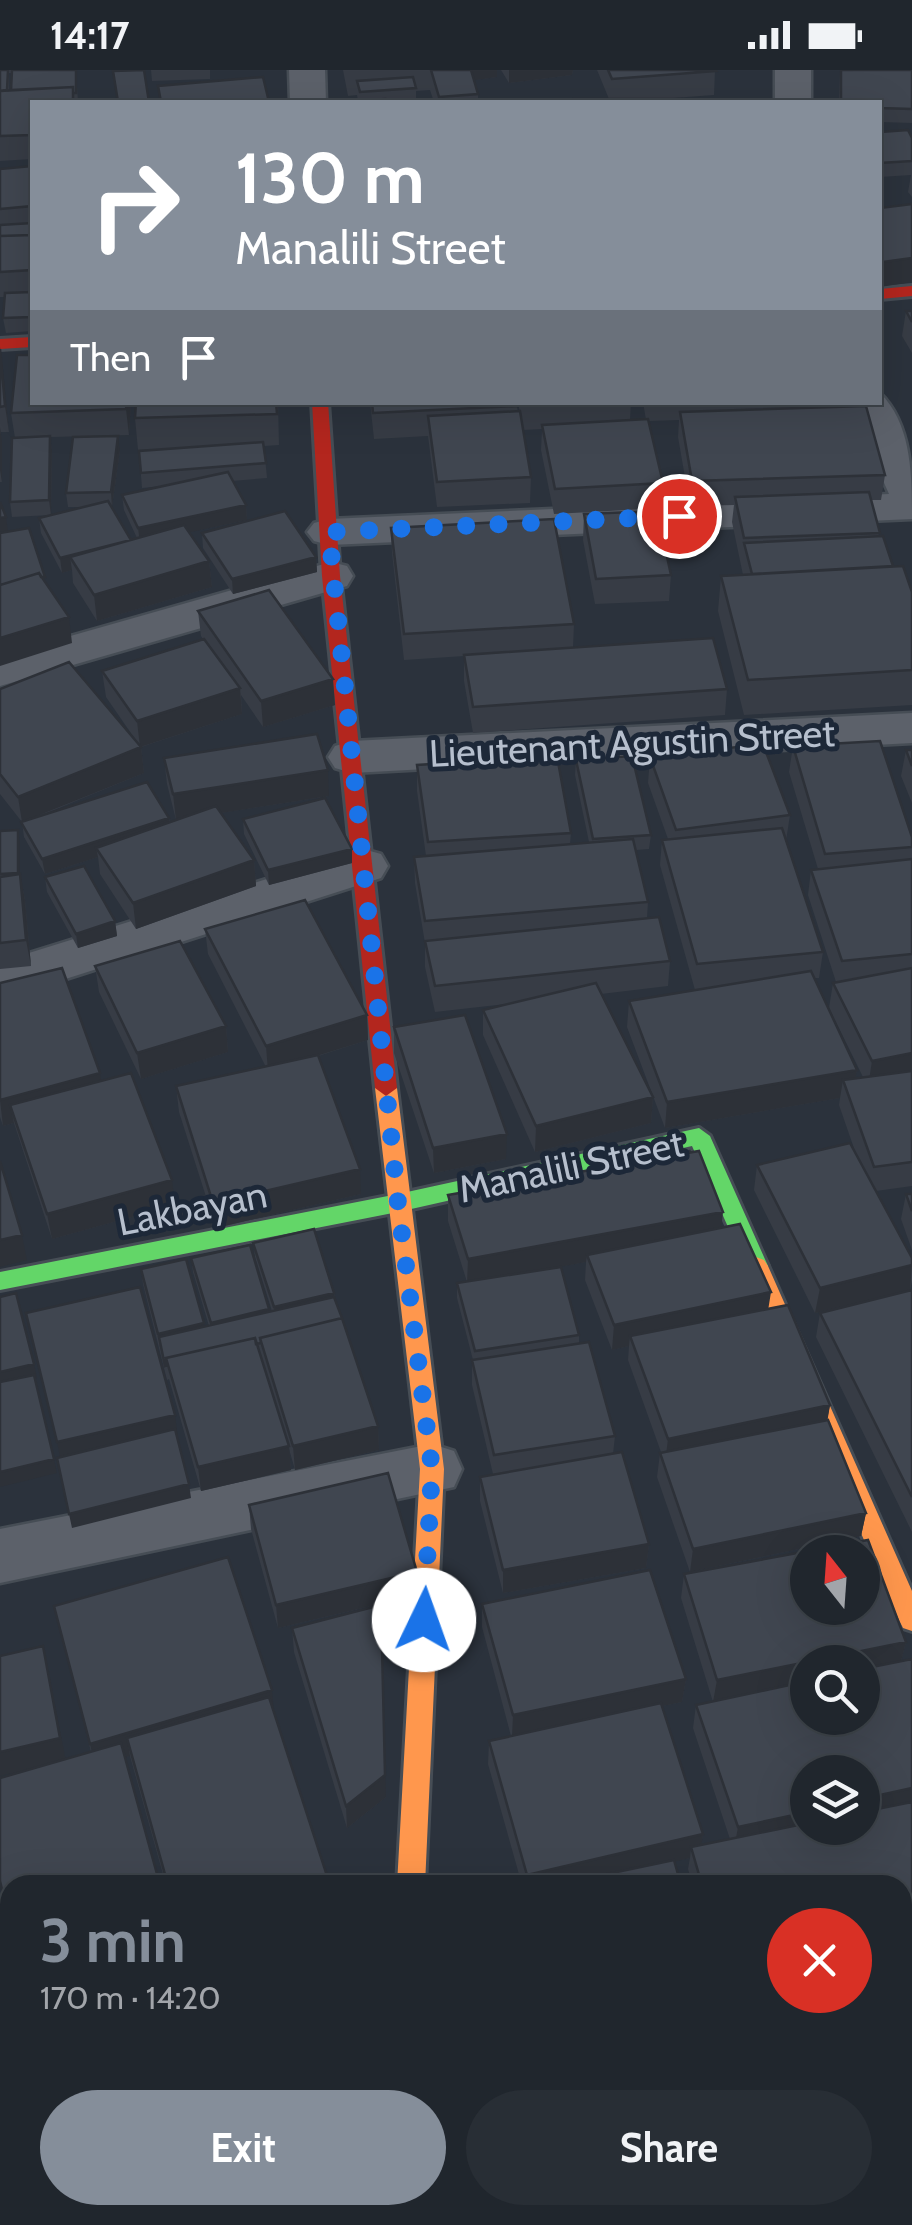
<!DOCTYPE html>
<html lang="en">
<head>
<meta charset="utf-8">
<style>
  :root { --surface:#20262d; --page:#282e35; --text:#f1f3f6; --muted:#a2a5aa; --line:#3d4349; --accent:#858e9a }
  body { margin:0; font-family:Cabin,sans-serif; background:var(--page); color:var(--text); height:100vh; display:flex; flex-direction:column; font-size:38px; white-space:nowrap }
  * { box-sizing:border-box; margin:0 }
  p { font-size:32px; color:var(--muted) }
  .icon { flex:none; width:55px; height:55px; fill:none; stroke:currentColor; stroke-width:2; stroke-linecap:round; stroke-linejoin:round }
  .map { position:relative; flex:1; overflow:hidden }
  .sheet { position:absolute; left:0px; top:1805px; width:912px; height:350px; display:flex; flex-direction:column; background:var(--surface); border-radius:30px 30px 0 0; box-shadow:0 10px 40px #0002,0 0 0 2px var(--line) }
  .sheet>* { flex:none }
  .hud { position:absolute; left:30px; top:30px; width:852px; height:305px; border-radius:0px; box-shadow:0 10px 40px #0002,0 0 0 2px var(--line); background:#858e9a; color:#fff; overflow:hidden }
  .needle { width:65px; rotate:343deg }
  .tools { position:absolute; left:790px; top:1465px; display:grid; gap:20px }
  .tools a { display:grid; place-items:center; width:90px; height:90px; border-radius:50%; background:var(--surface); box-shadow:0 10px 40px #0002,0 0 0 2px var(--line); font-size:50px }
  .pin { position:absolute; display:grid; place-items:center; width:85px; height:85px; color:#fff; margin:-42px; border:5px solid #fff; border-radius:50%; box-shadow:0 2px 10px #0007 }
  .me { position:absolute; width:110px; margin:-55px; rotate:3deg; stroke-linejoin:round; filter:drop-shadow(0 0 8px #0008) }
  .turn { display:flex; align-items:center; gap:35px; height:210px; padding:0 40px; font-size:45px }
  .turn .icon { width:130px; height:130px; stroke-width:2.5 }
  .turn b { display:block; font-size:70px; line-height:85px }
  .then { display:flex; align-items:center; height:95px; padding:0 40px; background:#0003; gap:20px; font-size:38px }
  .round { display:grid; place-items:center; flex:none; width:105px; height:105px; border-radius:52px; background:var(--page) }
  .head { display:flex; align-items:center; justify-content:space-between; height:170px; padding:0 40px }
  h1 { font-size:60px; font-weight:700; line-height:75px; color:var(--accent) }
  .cta { display:flex; gap:20px; margin-top:auto; padding:20px 40px }
  .cta a { flex:1; height:115px; border-radius:60px; background:var(--accent); color:#fff; font-size:40px; font-weight:700; line-height:115px; text-align:center }
  .cta a+a { background:var(--page); color:var(--text) }
  .status { display:flex; justify-content:space-between; align-items:center; height:70px; padding:0 50px; background:var(--surface); direction:ltr }
  .status svg { height:28px; fill:currentColor }
  .map>svg:first-child { display:block }
  .lines { fill:none; stroke-linecap:round; stroke-linejoin:round }
  .street-casing { stroke:#464d55; stroke-width:5 }
  .fast-casing { stroke:#464d55; stroke-width:6 }
  .slow-casing { stroke:#464d55; stroke-width:6 }
  .jam-casing { stroke:#464d55; stroke-width:6 }
  .street { fill:#5c616a; fill-rule:evenodd }
  .fast { fill:#63d668; fill-rule:evenodd }
  .slow { fill:#ff974d; fill-rule:evenodd }
  .jam { fill:#b3261e; fill-rule:evenodd }
  .wall { fill:#373c45; fill-rule:evenodd }
  .shaded-wall { fill:#2d3138 }
  .building { fill:#404650; stroke:#2d3138; stroke-width:2.5; fill-rule:evenodd }
  .route { stroke:#1a73e8; stroke-width:18; stroke-dasharray:0 32.4 }
  .labels { text-anchor:middle; dominant-baseline:central; stroke-width:10; stroke-linejoin:round; paint-order:stroke }
  .street-label { font-size:38px; fill:#b6bfcd; stroke:#1d2838 }
</style>
</head>
<body>
<div class="status"><b>14:17</b><svg viewBox="0 0 49 12"><path d="M0 12V9h3v3zM5 12V6h3v6zM10 12V3h3v9zM15 12V0h3v12zM26 1h20v11H26zM47 4h2v5h-2z"/></svg></div>
<div class="map">
<svg width="912" height="2155" viewBox="0 0 912 2155">
  <rect width="100%" height="100%" fill="#2b323c"/>
  <g class="lines">
    <defs>
      <path id="street" d="M289 0H325L326 32H290Z
        M775 0H811V32H775Z
        M880 323C912 354 912 406 912 449L329 475 314 471 307 462 314 453 329 449 889 424 848 332H880Z
        M331 492 347 496 353 506 347 516 0 616V586Z
        M912 643V673L352 703 335 698 328 687 335 676 352 671Z
        M363 779 381 784 388 796 381 808 0 930V892Z
        M432 1374 454 1381 462 1399 454 1417 0 1513V1459Z
        M10 1920V1990L0 1992V1922Z
        M390 2145H464L465 2155H391Z"/>
      <path id="fast" d="M699 1058 710 1066 768 1196 764 1202H748L692 1076 398 1142 0 1220V1202L398 1124Z"/>
      <path id="slow" d="M386 1010 397 1018 444 1399 425 1815H397L420 1399 375 1018Z
        M756 1187 764 1190 768 1196 912 1521V1561L903 1558 899 1550 744 1196 748 1190Z"/>
      <path id="jam" d="M912 216V226L880 229V219Z
        M32 267V277L0 279V269Z
        M312 332H328L340 506 397 1018 386 1026 375 1018 322 506Z"/>
    </defs>
    <!-- street casing -->
    <use href="#street" class="street-casing"/>
    <!-- fast casing -->
    <use href="#fast" class="fast-casing"/>
    <!-- slow casing -->
    <use href="#slow" class="slow-casing"/>
    <!-- jam casing -->
    <use href="#jam" class="jam-casing"/>
    <!-- street -->
    <use href="#street" class="street"/>
    <!-- fast -->
    <use href="#fast" class="fast"/>
    <!-- slow -->
    <use href="#slow" class="slow"/>
    <!-- jam -->
    <use href="#jam" class="jam"/>
  </g>
  <!-- wall -->
  <path class="wall" d="M0 0H76L78 32H32V89L0 91ZM9 3H12L11 20H9Z
    M151 0H210V9L152 11Z
    M343 0H497V7L474 10 478 24V32H434L430 20 416 21V32H334L358 31 357 25 348 26Z
    M501 0H573L572 5 509 13Z
    M597 0H715L714 25 660 29H609Z
    M840 0H912V53L880 52V32H839Z
    M880 62 912 68V127L908 122 911 105 880 107Z
    M32 96V261L6 263 3 248 5 227H0V99Z
    M912 134 880 217V138Z
    M906 241H912V283L902 266Z
    M0 277 9 362H1L2 412H0Z
    M131 332 129 365 50 367 52 380 51 445 12 447 10 432 15 368 11 343Z
    M136 332H278L279 375 264 376 267 408 232 411 246 435 247 450 189 462 209 491 212 517 97 551 73 513 72 500 62 503 41 463 39 448 83 437H68L66 423 120 380 112 437H111L130 470 137 468 124 440 122 425 162 416 142 418 139 381 159 379 138 380 135 348Z
    M370 332H516L531 407 530 433 437 437 428 366 374 369Z
    M518 332H631L630 350H646L643 332H815L814 338 885 405 881 430H871L879 466 893 496 912 522V635L744 645 718 541 721 506 743 505 732 452 734 435 690 436 678 367 679 350 648 351 663 413 662 438 554 444 541 380 542 359 523 360Z
    M584 444 671 505 669 531 595 534 583 470Z
    M391 458 574 554 573 578 727 619 725 645 473 663 464 611V586L404 590 392 483Z
    M202 463 316 487 317 502 233 524 203 478Z
    M198 541 335 635 263 657 241 625 242 644 141 677 144 703 32 749 169 748 170 752 176 750 167 714 164 688 329 726 220 743 254 790 256 816 136 859 100 804 98 787 45 804 24 767 22 752 0 724V619L135 669 106 627 102 601 203 569 201 566Z
    M793 676 912 767V1116L876 1121 912 1188V1211L910 1220 815 1243 754 1120 757 1095 856 1084 839 1035 840 1028 665 1058 627 957 629 931 695 920 660 795 662 770 668 769 648 713 650 687 790 745 786 771 823 882 819 908H814L857 1000 855 1008 863 1007 829 938 833 913 836 912 808 825 811 800 818 799 789 702Z
    M906 680H912V733L901 706Z
    M576 690 651 765 649 779 636 780 648 832 647 848 670 891 668 916 601 924 653 1027 651 1053 535 1082 483 965V940L506 934 435 942 425 897V873L415 813 414 787 426 786 417 721V695L571 763 570 774 589 772 575 705Z
    M243 749 352 779V793L269 815 244 764Z
    M0 761 20 775V804L25 830 31 896 0 899Z
    M45 807 115 851 117 866 78 878 47 822Z
    M205 859 367 945 368 970 318 986 361 1124 216 1158 179 1042 176 1016 266 997 208 884Z
    M95 896 226 956 228 982 141 1009 99 922Z
    M0 913 101 1011 175 1135 52 1169 14 1053 3 1056 0 1047Z
    M394 957 506 1089 434 1103 394 983Z
    M906 1124H912V1180L901 1149Z
    M448 1125 721 1158 768 1239 830 1335 827 1350 866 1443 861 1466 690 1502 657 1407 660 1383 661 1382 628 1290 629 1276 612 1280 585 1210 586 1192 528 1202 579 1265V1274L615 1366 613 1384 649 1474 646 1498 503 1523 480 1431V1407L493 1404 472 1315V1290H473L457 1228V1213L467 1212 448 1151Z
    M253 1173 334 1223 335 1228 378 1356 379 1380 295 1400 289 1379 291 1400 201 1421 169 1309 167 1310 143 1214 141 1199 204 1253V1257L209 1256 193 1202 191 1188 269 1239V1242L272 1241 255 1187Z
    M912 1220V1462L816 1267 820 1243Z
    M249 1435 417 1502 418 1525 278 1558 251 1459Z
    M684 1504 906 1572 901 1591 912 1910 902 1912V1815H693L688 1799 690 1788 674 1791 681 1815H522L488 1694 489 1671 511 1666 482 1557V1534L686 1609 682 1632 662 1636 703 1764 701 1775 730 1769 693 1658 696 1635 713 1632 681 1528Z
    M54 1536 274 1643 330 1815H166L130 1686 36 1698 48 1599 65 1689 91 1682Z
    M292 1558 386 1727 347 1758 294 1582Z
    M512 2145H692L695 2155H514Z
    M716 2145H898L895 2155H720Z"/>
  <!-- shaded-wall -->
  <path class="shaded-wall" d="M462 0H497V7L462 12Z
    M509 0H573L572 5 509 13Z
    M912 188V212L880 217 883 192Z
    M0 277 3 299 9 362 5 336Z
    M127 332H131L129 365 126 339Z
    M0 357 2 372V412L0 400Z
    M50 366 52 380 51 445 49 430Z
    M118 366 120 380 112 437 111 422Z
    M246 435 247 450 140 473 138 458Z
    M6 447 8 462 0 464V448Z
    M131 470 70 487 72 500 62 503 60 488Z
    M316 487 317 502 233 524 232 509Z
    M209 491 212 517 97 551 94 525Z
    M69 547 72 573 0 596V568Z
    M333 609 335 635 263 657 261 631Z
    M240 618 242 644 140 677 137 651Z
    M141 677 144 703 22 752 18 727Z
    M328 700 329 726 176 750 173 724Z
    M169 748 171 763 96 778 98 787 45 804 42 789Z
    M18 760 20 775V817L18 803Z
    M352 779V793L269 815 268 800Z
    M254 790 256 816 136 859 133 833Z
    M20 804 25 830 31 896 26 870Z
    M115 851 117 866 78 878 76 864Z
    M367 945 368 970 268 1001 266 976Z
    M226 956 228 982 141 1009 137 983Z
    M912 983V1008L868 1017 872 991Z
    M857 1000 852 1026 843 1010 840 1028 665 1058 667 1032Z
    M100 1003 104 1029 10 1035 14 1053 3 1056 0 1030Z
    M653 1027 651 1053 535 1082 536 1056Z
    M507 1064 506 1089 434 1103 433 1078Z
    M360 1099 361 1124 216 1158 213 1133Z
    M172 1110 175 1135 52 1169 47 1144Z
    M723 1142 720 1167 587 1185 586 1192 467 1214 468 1189Z
    M22 1165 27 1190 0 1197V1170Z
    M912 1195 910 1220 815 1243 820 1218Z
    M771 1222 767 1247 630 1266 629 1276 612 1280 614 1255Z
    M334 1223 335 1237 276 1252 274 1237Z
    M269 1239 270 1253 213 1267 211 1253Z
    M204 1253 206 1267H159L160 1278 158 1264Z
    M34 1294 37 1308 0 1317V1302Z
    M830 1335 826 1359 665 1393 668 1369Z
    M175 1345 178 1369 62 1397 57 1372Z
    M378 1356 379 1380 295 1400 293 1376Z
    M289 1376 291 1400 201 1421 198 1397Z
    M54 1389 57 1403 0 1417V1402Z
    M189 1414 191 1428 72 1458 69 1444Z
    M866 1443 861 1466 690 1502 693 1479Z
    M649 1474 646 1498 503 1523V1500Z
    M417 1502 418 1525 278 1558 276 1535Z
    M381 1535 386 1727 347 1758 346 1736Z
    M906 1572 900 1595 862 1603V1592H808V1614L713 1632 717 1610Z
    M43 1576 66 1691 0 1706V1682Z
    M686 1609 682 1632 512 1667 513 1645Z
    M272 1620 274 1643 127 1668 130 1686 95 1696 90 1674Z
    M912 1718V1739L862 1750V1729Z
    M808 1742V1758L734 1779 738 1757Z
    M703 1764 700 1786 691 1777 690 1788 573 1815H526L527 1805Z
    M912 1891V1910L902 1912V1893Z
    M0 1908 4 1932 0 1933Z
    M0 2090 10 2131V2140L0 2099Z
    M889 2145H898L895 2155H857Z"/>
  <!-- building -->
  <path class="building" d="M0 0H8L7 20 0 21Z
    M12 0H76V23H73V17L11 20Z
    M144 0 149 32H118L113 1Z
    M431 0H471L478 24 439 27Z
    M608 0H715L716 1 612 9Z
    M841 0H912V39L880 38V32H841Z
    M263 7 269 32H161L158 16Z
    M413 7 416 18 360 22 357 11Z
    M73 17V32H32V65L0 66V21Z
    M385 29V32H334Z
    M574 29H682L683 32H575Z
    M908 60 912 68V91L880 93V62Z
    M32 96V136L0 139V99Z
    M912 134V188L883 192 880 188V138Z
    M32 153V165L0 166V155Z
    M32 165V200L0 202V166Z
    M32 222V247L3 248 5 223Z
    M906 241H912V252Z
    M0 279 5 336 0 337Z
    M17 285H32V332H127L126 339 11 343Z
    M136 332H276L277 344 135 348Z
    M372 332H516L517 336 373 343Z
    M524 332H560L524 334Z
    M866 336 885 405 692 411 680 342Z
    M520 341 531 407 437 412 428 346Z
    M648 349 663 413 555 419 542 355Z
    M50 366 49 430 10 432 12 368Z
    M118 366 111 422 66 423 73 367Z
    M263 372 266 393 141 403 139 381Z
    M228 402 246 435 138 458 122 425Z
    M869 422 880 463 744 468 735 427Z
    M108 431 131 470 60 488 39 448Z
    M0 432 6 447 0 448Z
    M285 441 316 487 232 509 202 463Z
    M657 441 671 505 596 509 584 444Z
    M554 449 574 554 404 564 391 458Z
    M184 455 209 491 94 525 70 487Z
    M29 458 45 507H41L39 503 0 515V463Z
    M883 466 893 496 752 504 744 473Z
    M903 496 912 522V600L748 610 721 506Z
    M39 503 69 547 0 568V515Z
    M269 520 333 609 261 631 198 541Z
    M713 568 727 619 473 637 464 585Z
    M204 569 240 618 137 651 102 601Z
    M69 592 141 677 18 727 0 704V619Z
    M317 664 328 700 173 724 164 688Z
    M880 671 912 767V777L825 784 793 676Z
    M763 674 790 745 676 760 650 687Z
    M906 680H912V696Z
    M557 686 571 763 428 772 417 695Z
    M632 686 651 765 593 769 576 690Z
    M147 712 169 748 42 789 21 752Z
    M325 728 352 779 268 800 243 749Z
    M216 736 254 790 133 833 96 778Z
    M782 758 823 882 697 894 662 770Z
    M18 760V803L0 804V761Z
    M633 769 648 832 425 851 414 787Z
    M912 789V884L842 891 811 800Z
    M84 796 115 851 76 864 45 807Z
    M20 804 26 870 0 873V807Z
    M305 830 367 945 266 976 205 859Z
    M659 847 670 891 435 916 425 871Z
    M180 871 226 956 137 983 95 896Z
    M62 898 100 1003 0 1030V913Z
    M912 898V983L872 991 833 913Z
    M811 901 857 1000 667 1032 629 931Z
    M596 913 653 1027 536 1056 483 940Z
    M465 945 507 1064 433 1078 394 957Z
    M318 985 360 1099 213 1133 176 1016Z
    M912 1001V1092L874 1097 843 1010Z
    M131 1003 172 1110 47 1144 10 1035Z
    M850 1073 912 1188V1195L820 1218 757 1095Z
    M699 1081 723 1142 468 1189 448 1125Z
    M0 1091 22 1165 0 1170Z
    M906 1124H912V1141Z
    M740 1154 771 1222 614 1255 587 1185Z
    M314 1159 334 1223 274 1237 253 1173Z
    M250 1175 269 1239 211 1253 191 1188Z
    M186 1189 204 1253 158 1264 141 1199Z
    M561 1197 579 1265 475 1281 457 1213Z
    M140 1217 175 1345 57 1372 26 1243Z
    M912 1220V1427L820 1243Z
    M16 1223 34 1294 0 1302V1227Z
    M334 1227 342 1248 260 1268 261 1273 256 1274 255 1268 166 1288 167 1295 165 1296 159 1267Z
    M788 1235 830 1335 668 1369 630 1266Z
    M342 1248 378 1356 293 1376 260 1268Z
    M255 1268 289 1376 198 1397 166 1288Z
    M589 1272 615 1366 494 1385 472 1290Z
    M34 1305 54 1389 0 1402V1312Z
    M828 1350 866 1443 693 1479 660 1383Z
    M175 1359 189 1414 69 1444 57 1388Z
    M622 1382 649 1474 503 1500 480 1407Z
    M388 1403 417 1502 276 1535 249 1435Z
    M868 1470 906 1572 717 1610 684 1504ZM808 1482H862V1538H808Z
    M228 1487 272 1620 90 1674 54 1536Z
    M650 1500 686 1609 513 1645 482 1534Z
    M381 1535 385 1705 346 1736 292 1558Z
    M43 1576 60 1668 0 1682V1586Z
    M912 1589V1718L862 1729V1702H808V1742L738 1757 696 1635 808 1611V1648H862V1599Z
    M269 1627 330 1815H168L127 1668Z
    M661 1633 703 1764 527 1805 489 1671Z
    M121 1673 160 1815H10V1853L0 1811V1708Z
    M912 1732V1891L902 1893V1815H702L691 1777 808 1753V1758H862V1742Z
    M674 1790 681 1815H555Z
    M0 2099 10 2145 14 2155H0Z
    M114 2145H406L408 2155H116Z
    M518 2145H692L695 2155H520Z
    M727 2145H889L857 2155H730Z"/>
  <g class="lines">
    <!-- route -->
    <path class="route" d="M424 1550 432 1399 398 1133 329 462 679 446"/>
  </g>
  <g class="labels">
    <!-- street labels -->
    <g class="street-label">
      <text transform="translate(632 673) rotate(-3)">Lieutenant Agustin Street</text>
      <text transform="translate(571 1096) rotate(-12)">Manalili Street</text>
      <text transform="translate(192 1138) rotate(-11)">Lakbayan</text>
    </g>
  </g>
</svg>
<div class="tools">
<a><svg class="needle" viewBox="-14 -14 28 28"><path d="M0-13l5 13h-10z" fill="#e53935"/><path d="M0 13l5-13h-10z" fill="#a2a5aa"/></svg></a>
<a><svg class="icon" aria-label="search" viewBox="0 0 24 24"><circle cx="10" cy="10" r="6"/><path d="M15 15l6 6"/></svg></a>
<a><svg class="icon" aria-label="layers" viewBox="0 0 24 24"><path d="M12 4l9 5-9 5-9-5zM3 14l9 5 9-5"/></svg></a>
</div>
<div class="pin" style="left:679px;top:446px;background:#d93025"><svg class="icon" aria-label="arrive" viewBox="0 0 24 24"><path d="M6 21V4h12l-3 4 3 4H6"/></svg></div>
<svg class="me" style="left:424px;top:1550px" viewBox="-20 -20 40 40"><circle r="19" fill="#fff"/><path d="M0-13L10 11 0 6-10 11z" fill="#1a73e8"/></svg>
<div class="hud">
<div class="turn"><svg class="icon" aria-label="right" viewBox="0 0 24 24"><path d="M7 20v-9h11M14 6l5 5-5 5"/></svg><div><b>130 m</b>Manalili Street</div></div>
<div class="then">Then<svg class="icon" aria-label="arrive" viewBox="0 0 24 24"><path d="M6 21V4h12l-3 4 3 4H6"/></svg></div>
</div>
<section class="sheet">
<div class="head"><div><h1>3 min</h1><p>170 m · 14:20</p></div><a class="round" style="background:#d93025;color:#fff"><svg class="icon" aria-label="close" viewBox="0 0 24 24"><path d="M6 6l12 12M18 6L6 18"/></svg></a></div>
<div class="cta"><a>Exit</a><a>Share</a></div>
</section>
</div>
</body>
</html>
